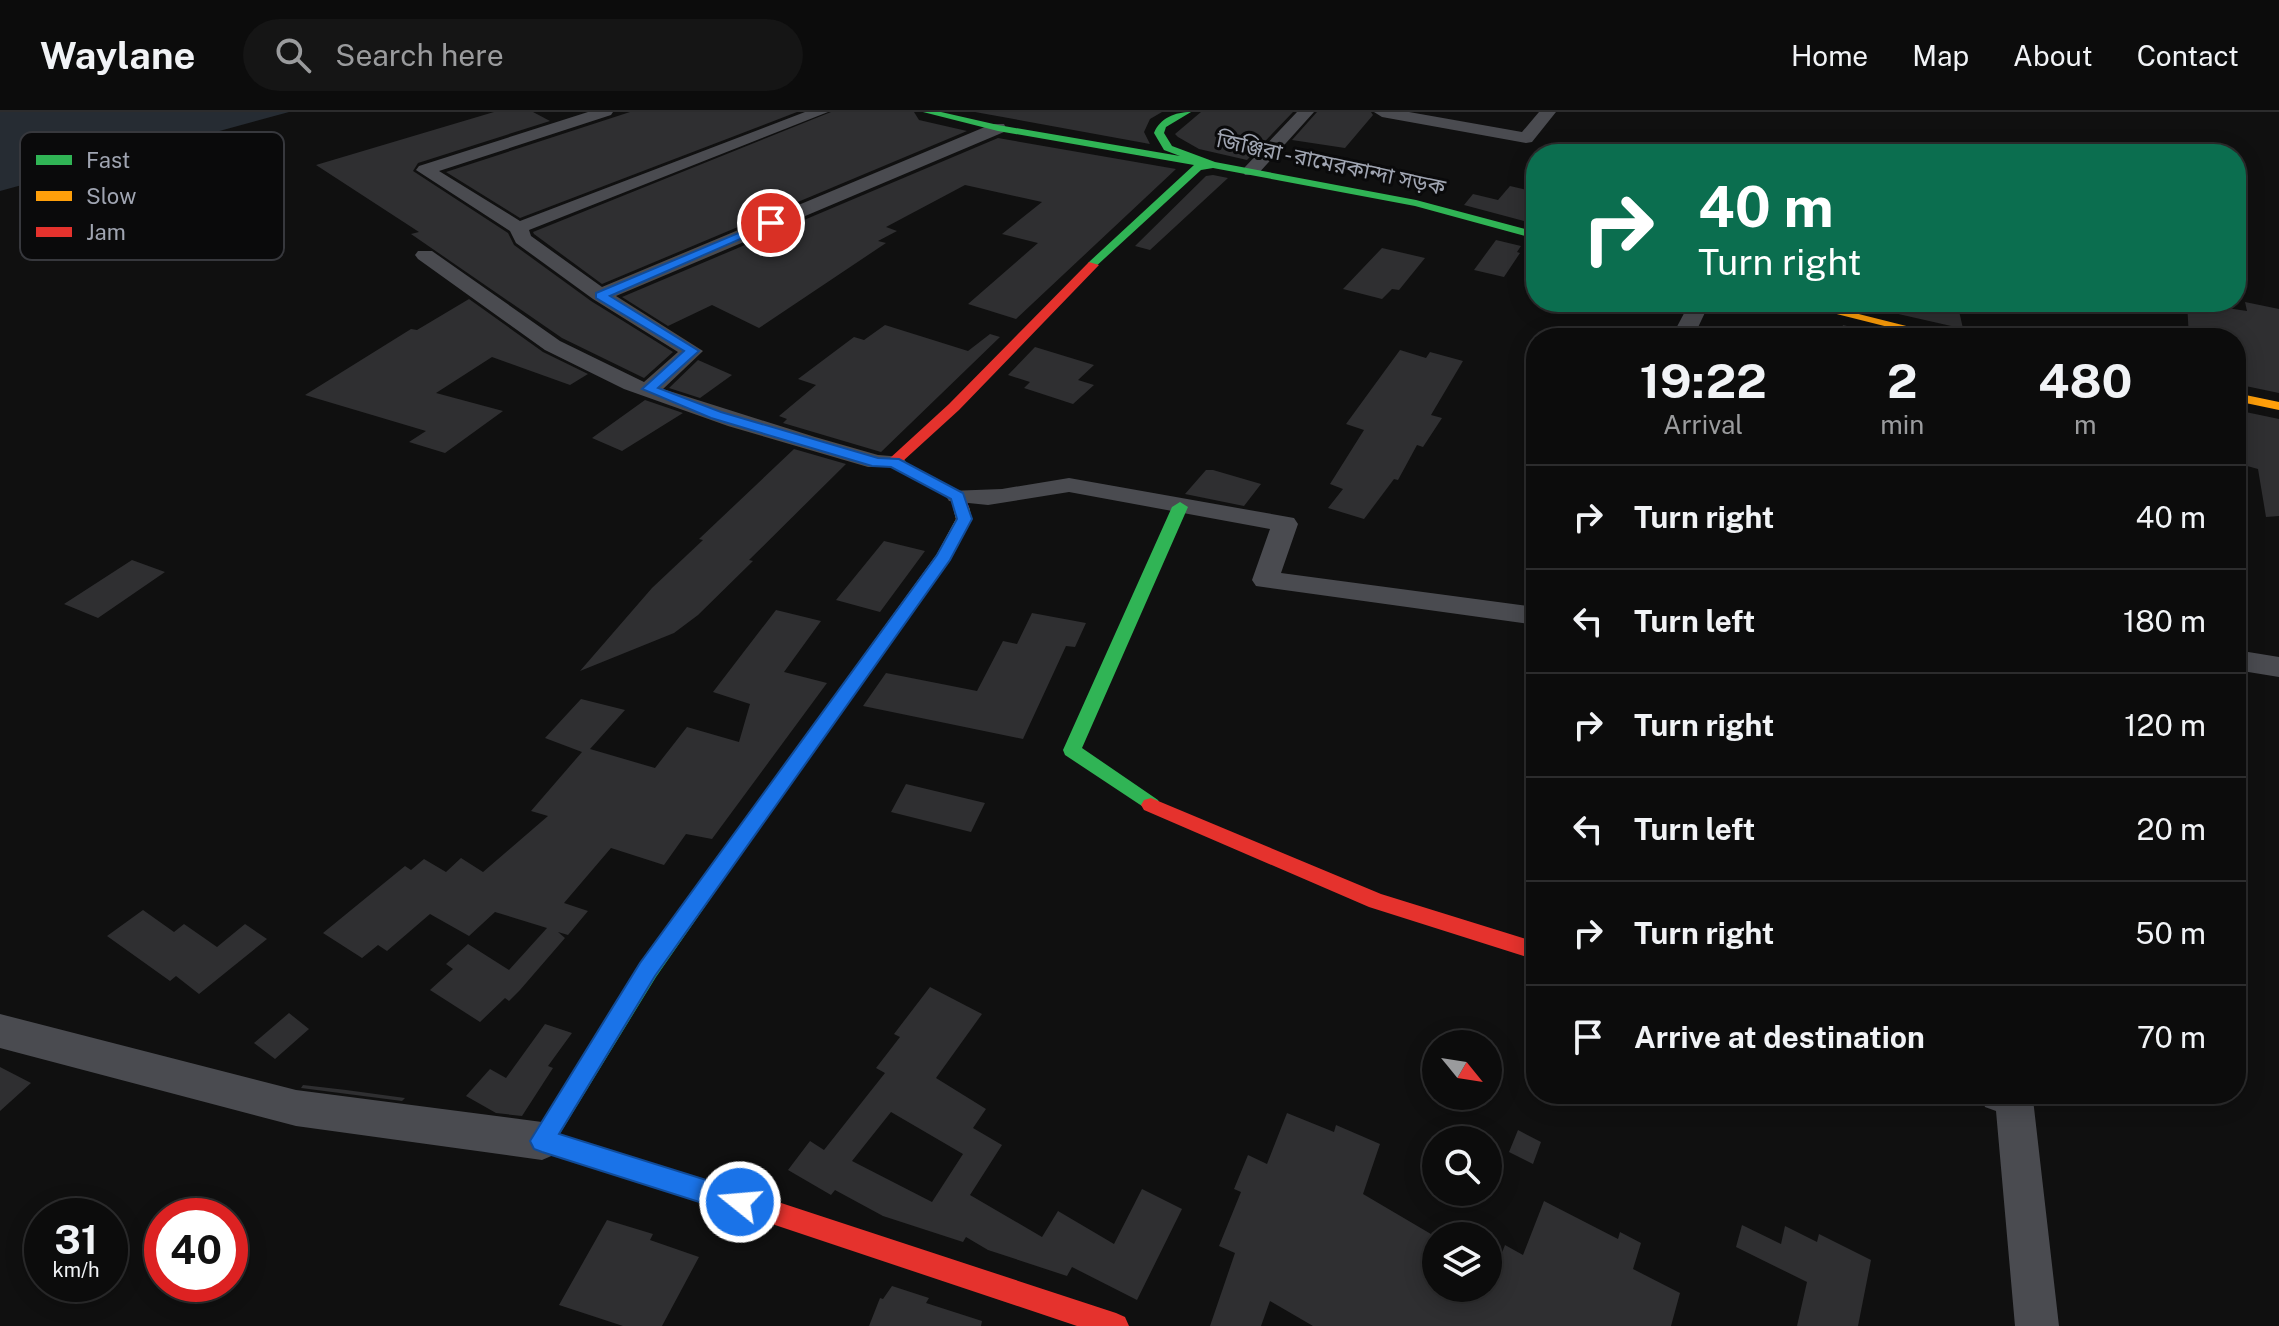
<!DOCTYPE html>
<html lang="en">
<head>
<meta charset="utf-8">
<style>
  :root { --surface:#0c0c0c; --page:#151515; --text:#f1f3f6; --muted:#9a9b9d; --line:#2c2c2d }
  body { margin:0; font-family:"Public Sans","Noto Sans Bengali",sans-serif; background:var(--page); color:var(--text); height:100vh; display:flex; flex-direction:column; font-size:30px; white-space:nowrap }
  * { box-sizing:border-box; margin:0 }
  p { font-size:26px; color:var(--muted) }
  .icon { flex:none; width:44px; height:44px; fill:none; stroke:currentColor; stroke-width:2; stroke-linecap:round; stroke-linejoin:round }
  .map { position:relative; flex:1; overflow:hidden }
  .side { position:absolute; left:1526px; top:216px; width:720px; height:776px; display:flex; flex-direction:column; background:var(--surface); border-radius:32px; box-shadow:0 4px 20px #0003,0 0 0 2px var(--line) }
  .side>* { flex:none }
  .top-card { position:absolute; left:1526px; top:32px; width:720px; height:168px; border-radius:32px; box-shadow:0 4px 20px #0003,0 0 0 2px var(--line); background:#0b6e4f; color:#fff; overflow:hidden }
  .needle { width:52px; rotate:120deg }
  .fabs { position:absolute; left:1422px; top:918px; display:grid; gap:16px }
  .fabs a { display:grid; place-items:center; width:80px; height:80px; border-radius:50%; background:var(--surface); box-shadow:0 4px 20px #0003,0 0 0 2px var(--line); font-size:40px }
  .speed { position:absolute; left:24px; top:1086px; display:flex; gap:16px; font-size:40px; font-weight:700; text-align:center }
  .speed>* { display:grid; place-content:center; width:104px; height:104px; border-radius:50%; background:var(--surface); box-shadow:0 4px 20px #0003,0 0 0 2px var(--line); line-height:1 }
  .speed small { font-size:20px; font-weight:400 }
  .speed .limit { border:12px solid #d22; background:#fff; color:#111 }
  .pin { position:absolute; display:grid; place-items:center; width:68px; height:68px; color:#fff; margin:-34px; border:4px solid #fff; border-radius:50%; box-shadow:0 2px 8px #0007 }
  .me { position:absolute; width:88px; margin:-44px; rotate:287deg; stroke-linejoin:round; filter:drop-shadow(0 0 6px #0008) }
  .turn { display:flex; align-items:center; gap:28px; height:168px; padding:0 40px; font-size:36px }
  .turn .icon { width:104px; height:104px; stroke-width:2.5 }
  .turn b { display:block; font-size:56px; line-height:68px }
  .eta { display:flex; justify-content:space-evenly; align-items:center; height:136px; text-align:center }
  .eta b { font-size:48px; font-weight:700; line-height:56px }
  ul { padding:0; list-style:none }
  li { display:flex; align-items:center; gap:24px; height:104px; padding:0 40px; border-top:2px solid var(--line) }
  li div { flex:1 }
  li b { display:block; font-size:30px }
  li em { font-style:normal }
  header { display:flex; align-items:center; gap:48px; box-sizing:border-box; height:112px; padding:0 40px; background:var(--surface); border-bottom:2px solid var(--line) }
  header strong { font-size:38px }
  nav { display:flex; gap:44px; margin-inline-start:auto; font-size:28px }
  .search { width:560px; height:72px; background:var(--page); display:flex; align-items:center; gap:20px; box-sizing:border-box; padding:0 28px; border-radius:44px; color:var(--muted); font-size:30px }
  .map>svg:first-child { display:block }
  .water { fill:#262c33 }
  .building { fill:#2f2f31; fill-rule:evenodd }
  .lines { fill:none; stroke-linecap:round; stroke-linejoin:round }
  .street { fill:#4a4b50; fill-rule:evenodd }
  .fast { fill:#30b455; fill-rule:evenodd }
  .slow { fill:#ff9f0a; fill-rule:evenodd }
  .jam { fill:#e5322d; fill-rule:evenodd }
  .route { fill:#1a73e8; stroke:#114b97; stroke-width:2 }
  .labels { text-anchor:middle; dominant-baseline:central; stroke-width:6; stroke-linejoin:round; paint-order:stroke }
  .far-street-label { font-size:22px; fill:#a0a5b2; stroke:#0a0a0b }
  .key { fill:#0a0a0b; stroke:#37383d; stroke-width:2 }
  .key-label { font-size:22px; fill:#a0a5b2 }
</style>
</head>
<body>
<header>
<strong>Waylane</strong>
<div class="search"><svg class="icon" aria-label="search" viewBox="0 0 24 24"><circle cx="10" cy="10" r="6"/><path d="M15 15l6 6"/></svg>Search here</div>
<nav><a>Home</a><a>Map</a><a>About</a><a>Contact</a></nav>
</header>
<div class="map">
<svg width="2279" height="1214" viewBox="0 0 2279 1214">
  <rect width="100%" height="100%" fill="#101010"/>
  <!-- water -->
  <path class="water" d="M0 0H289L0 79Z"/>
  <!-- building -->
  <path class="building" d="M494 0H533L550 9 418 51 413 59 508 121 514 133 591 189 673 240 644 266 562 226 411 122 419 120 316 53Z
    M630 0H797L520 106 446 60Z
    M831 0H914L919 8 967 19 602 172 534 122 533 120Z
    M975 0H1162L1150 7 1144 20 1150 32Z
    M1201 0H1293L1247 48 1199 37 1178 25 1175 22Z
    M1317 0H1371L1373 3 1345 36 1292 28Z
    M998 26 1176 57 1016 207 968 192 1038 131 1002 122 1042 90 965 73 886 115 897 119 878 129 886 131 759 216 712 193 668 214 622 185Z
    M1213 63 1228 66 1150 138 1135 134 1206 64Z
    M1510 74 1536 80V94L1524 109 1464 93 1473 82 1498 88Z
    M1496 128 1521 134 1517 140 1520 141 1504 165 1474 158Z
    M1382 136 1425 146 1399 178 1392 177 1382 187 1343 177Z
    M469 187 543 240 588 262 570 273 492 245 436 281 503 299 445 341 409 330 426 319 305 283 411 217 417 218Z
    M1875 190 1920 200V190H1957L1964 221 1960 216 1850 191Z
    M2187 190 2247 199 2245 190 2279 197V281L2236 272V226H2189Z
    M885 213 968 239 990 222 1000 225 881 340 783 311 787 307 779 304 816 273 798 267 854 225 864 228Z
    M1843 213 1895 226H1839Z
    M1035 235 1094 253 1078 268 1094 273 1073 292 1024 276 1030 270 1008 263Z
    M1400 238 1426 246 1430 240 1463 249 1431 303 1442 306 1423 335 1417 333 1398 368 1394 367 1364 407 1328 396 1343 377 1330 372 1364 318 1346 312Z
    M698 248 732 263 700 286 669 276Z
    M645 288 683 301 622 339 592 326Z
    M2236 298 2279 307V404L2266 405 2258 357 2240 352 2236 334Z
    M794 337 846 352 749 448 753 449 698 503 674 521 580 559 652 476 703 428 699 427Z
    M1206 358H1213L1261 372 1244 394 1185 382Z
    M884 429 925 439 880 500 836 488Z
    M132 448 165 460 98 506 64 492Z
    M776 498 821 509 784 560 827 571 712 727 686 722 664 753 611 736 564 791 588 799 568 823 558 820 565 826 520 878 509 889 505 886 480 910 430 878 453 857 446 852 468 832 509 858 547 816 495 800 469 824 430 802 387 839 378 833 362 846 323 821 405 754 411 758 424 747 446 760 461 746 483 760 548 704 531 699 582 640 545 626 581 587 625 598 590 637 655 656 687 615 739 630 750 592 713 580Z
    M1032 501 1086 511 1075 535 1066 534 1023 627 863 594 886 561 977 579 1003 529 1017 532Z
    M906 672 985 691 971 720 891 700Z
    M143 798 174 820 184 812 217 835 245 812 267 827 199 882 176 864 170 869 107 824Z
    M930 875 982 902 936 966 986 997 973 1016 1002 1033 970 1083 1042 1125 1058 1099 1114 1132 1142 1077 1182 1097 1137 1188 1072 1155 1067 1164 988 1138 966 1125 963 1130 883 1104 835 1078 831 1083 788 1058 810 1029 824 1038 885 961 876 956 900 925 894 922ZM891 1000 963 1042 932 1090 852 1049Z
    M289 901 309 917 275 947 254 931Z
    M545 912 572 921 548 954 553 956 522 1004 496 1001 466 984 490 957 506 966Z
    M0 955 31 971 0 999Z
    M303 973 346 978 405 986 402 989 301 976Z
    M1287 1001 1334 1020 1336 1013 1380 1032 1363 1082 1436 1125 1422 1162 1436 1169V1176H1488V1151L1496 1156 1505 1133 1523 1143 1544 1089 1618 1127 1620 1120 1641 1131 1633 1157 1680 1181 1671 1214H1313L1270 1189 1261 1214H1210L1235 1141 1219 1134 1241 1080 1234 1077 1248 1043 1267 1052Z
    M1518 1018 1541 1030 1533 1052 1509 1040Z
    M607 1108 653 1122 650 1128 699 1145 662 1214H623L559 1193Z
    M1742 1113 1781 1132 1785 1114 1817 1130 1819 1122 1871 1148 1858 1214H1797L1807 1170 1736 1135Z
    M892 1174 929 1186 926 1191 982 1209 981 1214H869L880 1186 883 1187Z"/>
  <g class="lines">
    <!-- street -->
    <path class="street" d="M588 0H613L611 3 439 59 520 109 805 0H828L529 118 531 124 602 175 992 12H1004L1006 16 1004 20 616 184 703 239 663 277 815 325 878 343 903 345 906 350 903 355H868L728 314 624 277 545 238 418 147 415 143 418 139H432L560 229 644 270 678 240 593 187 516 131 510 119 416 58 419 54Z
      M1297 0H1314L1257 63H1245L1242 59 1245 55Z
      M1374 0H1409L1522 20 1539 0H1556L1532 30 1526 31 1382 5Z
      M1690 190H1710L1693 226H1671Z
      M1069 366 1294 406 1298 412 1281 461 1536 495V513L1256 474 1252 468 1270 417 1069 380 988 393 949 389 946 384 949 379 1002 377Z
      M2236 538 2279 545V565L2236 558Z
      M0 902 296 978 542 1010 556 1016 562 1029 556 1042 542 1048 296 1014 0 936Z
      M1980 982H2031L2033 987 2059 1214H2015L1996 999 1985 995Z"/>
    <!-- fast -->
    <path class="fast" d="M923 0H941L998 13 1180 44 1164 38 1154 21C1160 6 1175 0 1191 0L1166 15 1164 21 1172 34 1215 50 1416 88 1536 120V127L1415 94 1213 56 1201 58 1093 157 1087 153 1089 150 1194 53 998 19Z
      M1180 390 1188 395 1082 636 1158 688 1161 693 1158 698 1151 700 1065 643 1063 638 1172 395Z
      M747 711 754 714 757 719 754 724 656 865 559 1023 781 1091 784 1100 781 1109 772 1112 542 1040 534 1037 530 1029 640 851 740 714Z"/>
    <!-- slow -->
    <path class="slow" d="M1789 190H1811L1954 226H1932Z
      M2236 281 2279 290V298L2236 289Z
      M961 390 969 395 972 407 950 448 754 724 747 727 740 724 737 719 740 714 937 442 956 407 953 395Z"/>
    <!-- jam -->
    <path class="jam" d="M1089 150 1099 153 959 298 903 349 963 381 969 395 966 398H956L951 386 889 353V347L949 292Z
      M1151 686 1381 782 1536 830V848L1369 795 1144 698 1141 693 1144 688Z
      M772 1088 1116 1201 1125 1205 1129 1214H1077L772 1112 763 1109 760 1100 763 1091Z"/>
  </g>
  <!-- route -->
  <path class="route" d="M767 109 777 111 610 184 699 239 658 276 721 300 878 346 899 347 963 381 972 407 950 448 655 864 559 1022 748 1081 752 1090 748 1099 740 1103 542 1040 534 1037 530 1029 640 851 937 443 957 407 951 387 891 355 872 354 711 306 642 277 684 239 596 186V181Z"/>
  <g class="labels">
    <!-- far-street labels -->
    <g class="far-street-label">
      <text transform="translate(1331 51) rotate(12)">জিঞ্জিরা - রামেরকান্দা সড়ক</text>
    </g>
  </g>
  <!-- legend -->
  <rect x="20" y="20" width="264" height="128" rx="12" class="key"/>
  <rect x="36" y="43" width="36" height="10" fill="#30b455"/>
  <rect x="36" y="79" width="36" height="10" fill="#ff9f0a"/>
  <rect x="36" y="115" width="36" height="10" fill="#e5322d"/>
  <g class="key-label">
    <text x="86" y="56">Fast</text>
    <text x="86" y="92">Slow</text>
    <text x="86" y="128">Jam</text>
  </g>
</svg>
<div class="fabs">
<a><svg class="needle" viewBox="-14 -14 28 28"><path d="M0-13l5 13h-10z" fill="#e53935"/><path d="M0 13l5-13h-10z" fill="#9a9b9d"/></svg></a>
<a><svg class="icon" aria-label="search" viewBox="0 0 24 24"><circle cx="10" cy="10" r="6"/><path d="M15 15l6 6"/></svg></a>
<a><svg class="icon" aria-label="layers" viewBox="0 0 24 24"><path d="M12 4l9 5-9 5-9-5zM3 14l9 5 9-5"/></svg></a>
</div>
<div class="speed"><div>31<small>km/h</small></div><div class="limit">40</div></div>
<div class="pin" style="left:771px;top:111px;background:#d93025"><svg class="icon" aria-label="arrive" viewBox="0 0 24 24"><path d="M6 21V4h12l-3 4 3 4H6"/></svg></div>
<svg class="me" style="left:740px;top:1090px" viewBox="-20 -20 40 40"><circle r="17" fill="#1a73e8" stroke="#fff" stroke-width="3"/><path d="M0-11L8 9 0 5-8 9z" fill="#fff"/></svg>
<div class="top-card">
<div class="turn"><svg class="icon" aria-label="right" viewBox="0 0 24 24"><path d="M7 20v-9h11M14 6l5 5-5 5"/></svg><div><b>40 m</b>Turn right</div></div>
</div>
<section class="side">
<div class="eta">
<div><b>19:22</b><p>Arrival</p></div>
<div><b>2</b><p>min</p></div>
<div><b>480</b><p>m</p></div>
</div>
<ul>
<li><svg class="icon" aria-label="right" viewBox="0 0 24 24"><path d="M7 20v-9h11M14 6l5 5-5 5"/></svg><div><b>Turn right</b></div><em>40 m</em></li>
<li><svg class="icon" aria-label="left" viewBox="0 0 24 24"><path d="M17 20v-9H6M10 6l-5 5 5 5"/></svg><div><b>Turn left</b></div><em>180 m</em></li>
<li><svg class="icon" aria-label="right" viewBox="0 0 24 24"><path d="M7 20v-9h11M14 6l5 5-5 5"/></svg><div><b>Turn right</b></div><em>120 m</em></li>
<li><svg class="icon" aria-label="left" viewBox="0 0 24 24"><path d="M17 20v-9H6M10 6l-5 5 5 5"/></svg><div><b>Turn left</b></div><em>20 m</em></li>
<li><svg class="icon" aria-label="right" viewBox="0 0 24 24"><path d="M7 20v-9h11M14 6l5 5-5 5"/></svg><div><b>Turn right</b></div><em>50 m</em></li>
<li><svg class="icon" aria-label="arrive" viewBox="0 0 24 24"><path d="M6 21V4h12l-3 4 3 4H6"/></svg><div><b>Arrive at destination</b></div><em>70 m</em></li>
</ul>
</section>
</div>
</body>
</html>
